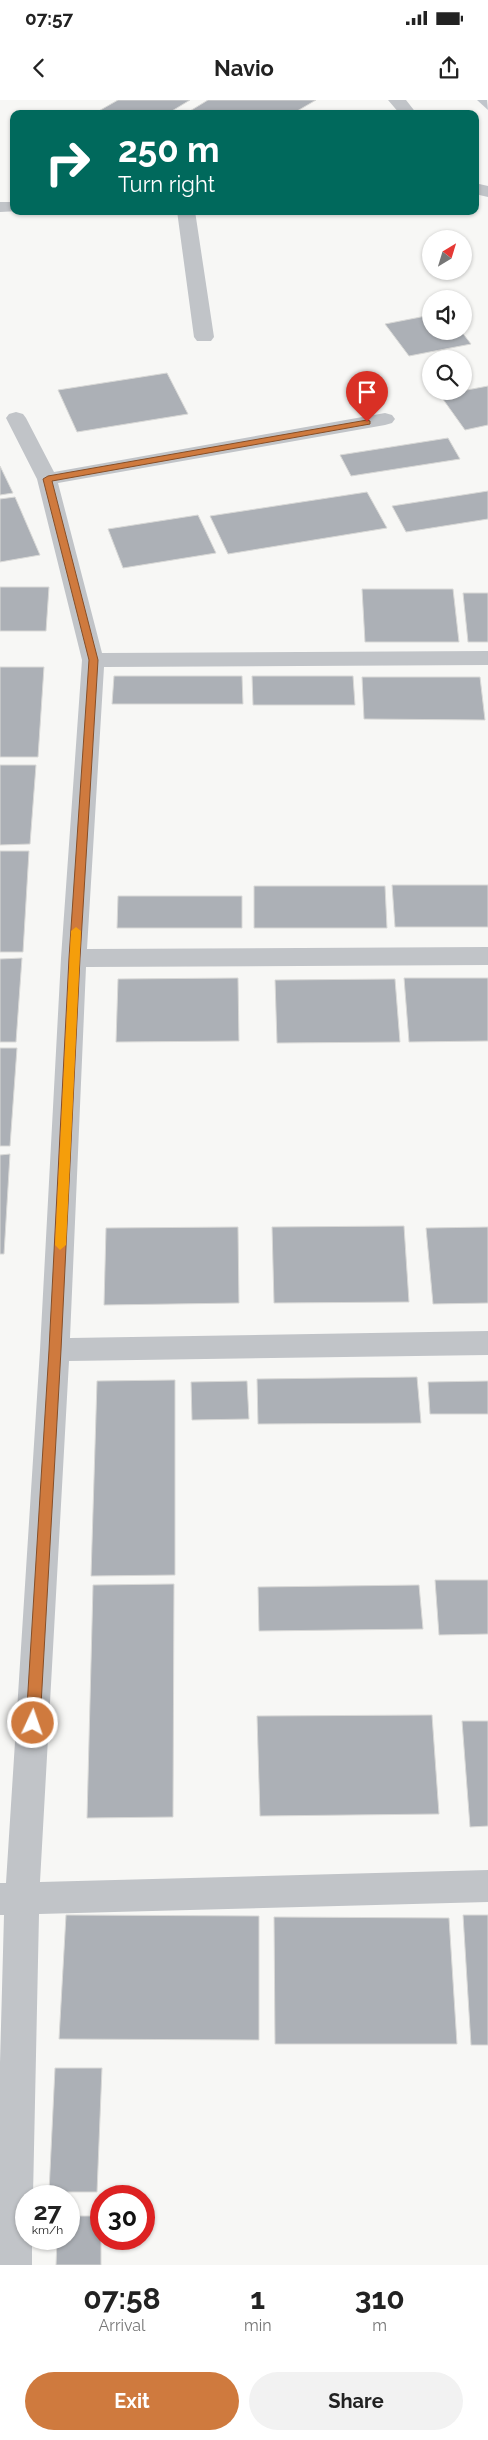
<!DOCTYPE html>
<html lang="en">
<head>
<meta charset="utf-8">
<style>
  :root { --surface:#fff; --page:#f2f2f2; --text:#222; --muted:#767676; --accent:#cf7a3e }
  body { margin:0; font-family:Raleway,sans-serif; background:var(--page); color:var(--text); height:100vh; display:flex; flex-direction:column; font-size:19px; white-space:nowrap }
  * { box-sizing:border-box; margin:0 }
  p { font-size:16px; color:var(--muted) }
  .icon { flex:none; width:28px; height:28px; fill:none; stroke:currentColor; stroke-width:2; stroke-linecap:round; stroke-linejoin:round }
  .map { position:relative; height:2165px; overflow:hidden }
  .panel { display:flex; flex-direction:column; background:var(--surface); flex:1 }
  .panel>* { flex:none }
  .guide { position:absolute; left:10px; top:10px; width:469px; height:105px; border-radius:10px; box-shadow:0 1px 4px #0004; background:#00695c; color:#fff; overflow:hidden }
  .needle { width:32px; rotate:38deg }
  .buttons { position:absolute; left:422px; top:130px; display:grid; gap:10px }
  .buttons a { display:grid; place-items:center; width:50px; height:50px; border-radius:50%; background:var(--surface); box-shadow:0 1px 4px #0004; font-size:25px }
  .speed { position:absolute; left:15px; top:2085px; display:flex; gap:10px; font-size:25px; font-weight:700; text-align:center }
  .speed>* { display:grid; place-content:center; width:65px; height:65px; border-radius:50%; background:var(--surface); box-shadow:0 1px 4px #0004; line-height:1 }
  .speed small { font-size:12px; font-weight:400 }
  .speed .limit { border:8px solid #d22; background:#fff; color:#111 }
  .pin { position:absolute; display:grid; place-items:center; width:42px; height:42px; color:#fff; margin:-51px -21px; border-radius:50% 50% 50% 0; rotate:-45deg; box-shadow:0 0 5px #0007 }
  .pin .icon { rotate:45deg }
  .me { position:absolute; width:55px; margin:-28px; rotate:3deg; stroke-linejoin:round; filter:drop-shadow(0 0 4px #0008) }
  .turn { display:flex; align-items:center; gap:18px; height:105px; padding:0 25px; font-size:22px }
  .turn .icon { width:65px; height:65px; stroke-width:2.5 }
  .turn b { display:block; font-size:35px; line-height:42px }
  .eta { display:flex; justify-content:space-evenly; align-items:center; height:85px; text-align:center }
  .eta b { font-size:30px; font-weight:700; line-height:35px }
  .button { display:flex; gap:10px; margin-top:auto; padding:10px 25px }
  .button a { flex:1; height:58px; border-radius:30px; background:var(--accent); color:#fff; font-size:20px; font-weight:700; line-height:58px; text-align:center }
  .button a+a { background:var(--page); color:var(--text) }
  .status { display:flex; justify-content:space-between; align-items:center; height:35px; padding:0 25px; background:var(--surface); direction:ltr }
  .status svg { height:14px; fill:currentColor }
  header { display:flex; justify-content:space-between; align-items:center; height:65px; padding:0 25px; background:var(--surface); font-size:22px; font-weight:700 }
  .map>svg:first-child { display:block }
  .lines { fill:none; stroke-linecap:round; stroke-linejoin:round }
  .stream { fill:#c0c5cb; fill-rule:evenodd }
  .building { fill:#acb0b6; stroke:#d9d9d7 }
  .minor { fill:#c1c4c8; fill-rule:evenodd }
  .route { fill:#cf7a3e; stroke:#874f28 }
  .slow { fill:#f59e0b }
</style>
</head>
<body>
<div class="status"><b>07:57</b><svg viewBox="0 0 49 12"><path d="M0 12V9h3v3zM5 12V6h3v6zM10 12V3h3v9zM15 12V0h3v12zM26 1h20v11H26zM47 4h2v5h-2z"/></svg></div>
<header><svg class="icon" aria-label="back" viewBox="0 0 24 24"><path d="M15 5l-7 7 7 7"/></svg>Navio<svg class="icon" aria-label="share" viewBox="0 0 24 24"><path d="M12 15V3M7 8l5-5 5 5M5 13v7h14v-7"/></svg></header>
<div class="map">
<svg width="488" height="2165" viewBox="0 0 488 2165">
  <rect width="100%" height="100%" fill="#f7f7f5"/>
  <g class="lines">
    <!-- stream -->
    <path class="stream" d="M477 0H487L488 10Z"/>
  </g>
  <!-- building -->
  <path class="building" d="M118 0H190L167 14H102L97 12Z
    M208 0H316L292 14H185Z
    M431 215V231H461L471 244 409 256 385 224Z
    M167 273 188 314 77 332 58 290Z
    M488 286V325L465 330 440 295Z
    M448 338 460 359 351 376 340 355Z
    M0 366 13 393 0 395Z
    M488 391V419L406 432 392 406Z
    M367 392 387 428 228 454 210 416Z
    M15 397 40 455 0 462V399Z
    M198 415 216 453 123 468 108 429Z
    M0 487H49L46 531H0Z
    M362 489H453L459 542H365Z
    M463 493H488V542H468Z
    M0 567H44L38 657H0Z
    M114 576H242L243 604H112Z
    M252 576H353L355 605H253Z
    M362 577H480L485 620 364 619Z
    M0 665H36L30 744 0 745Z
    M0 751H29L23 852H0Z
    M392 785H488V827H395Z
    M254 786H385L387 828H254Z
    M118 796H242V828H117Z
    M22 858 16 942H0V859Z
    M238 878 239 941 116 942 118 879Z
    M404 878H488V941L409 942Z
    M395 879 400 942 277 943 275 880Z
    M0 948H17L10 1046H0Z
    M10 1054 4 1154H0V1055Z
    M404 1126 409 1202 274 1203 272 1127Z
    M238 1127 239 1203 104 1205 106 1128Z
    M488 1127V1203L433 1204 426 1128Z
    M417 1277 421 1323 258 1324 257 1279Z
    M175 1280V1475L91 1476 97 1281Z
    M247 1281 249 1319 192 1320 191 1282Z
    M488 1281V1314H430L428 1282Z
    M435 1480H488V1534L439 1535Z
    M174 1484 173 1717 87 1718 93 1485Z
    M419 1485 423 1529 259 1531 258 1487Z
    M432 1615 439 1714 260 1716 257 1616Z
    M462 1621H488V1726L470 1727Z
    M66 1815 259 1816V1940L59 1939Z
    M463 1815H488V1945H471Z
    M274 1817 449 1818 457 1944H275Z
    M55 1968H102L97 2092H49Z
    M69 2116H101V2165H56L57 2139H69Z"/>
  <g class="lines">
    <!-- minor -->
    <path class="minor" d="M388 0H406L417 14H400Z
      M475 83 488 86V97L475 94Z
      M0 102H14V111H19L0 112Z
      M177 111H195L214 237 211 241H197L194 237Z
      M16 312 23 314 26 318 54 372 385 313 392 315 395 319 392 323 385 325 58 383 102 553 488 551V565L104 567 87 849 488 847V865L86 867 70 1238 488 1231V1255L69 1261 40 1782 488 1770V1802L39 1814 33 2096H26V2139H32V2165H0V1963L4 1815H0V1783H6L40 1250 61 858 82 560 37 379 6 318 9 314Z"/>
  </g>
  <!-- route -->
  <path class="route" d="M367 320 370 321V324L52 381 98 560 80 858 61 1250 40 1623 38 1627 33 1629 28 1627 26 1623 49 1250 69 858 89 560 43 379 48 376Z"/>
  <!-- slow -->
  <path class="slow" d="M76 827 81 831 66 1145 60 1150 55 1145 71 831Z"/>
</svg>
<div class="buttons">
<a><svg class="needle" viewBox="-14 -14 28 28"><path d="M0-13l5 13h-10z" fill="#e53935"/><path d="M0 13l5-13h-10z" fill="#767676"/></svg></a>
<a><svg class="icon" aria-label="sound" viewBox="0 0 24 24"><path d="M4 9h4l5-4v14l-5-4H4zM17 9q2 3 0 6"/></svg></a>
<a><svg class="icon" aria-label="search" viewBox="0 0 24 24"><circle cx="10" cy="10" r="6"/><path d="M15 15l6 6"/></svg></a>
</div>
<div class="speed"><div>27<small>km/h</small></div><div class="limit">30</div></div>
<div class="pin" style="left:367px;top:322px;background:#d93025"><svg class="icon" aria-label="arrive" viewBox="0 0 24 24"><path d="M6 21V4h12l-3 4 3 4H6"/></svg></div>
<svg class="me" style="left:33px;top:1623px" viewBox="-20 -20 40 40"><circle r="17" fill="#cf7a3e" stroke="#fff" stroke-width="3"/><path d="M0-11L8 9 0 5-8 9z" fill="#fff"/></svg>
<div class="guide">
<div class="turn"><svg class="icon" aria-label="right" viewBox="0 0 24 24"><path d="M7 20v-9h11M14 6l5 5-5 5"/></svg><div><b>250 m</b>Turn right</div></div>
</div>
</div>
<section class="panel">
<div class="eta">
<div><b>07:58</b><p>Arrival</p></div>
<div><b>1</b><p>min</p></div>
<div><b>310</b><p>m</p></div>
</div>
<div class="button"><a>Exit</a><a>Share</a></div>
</section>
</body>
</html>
